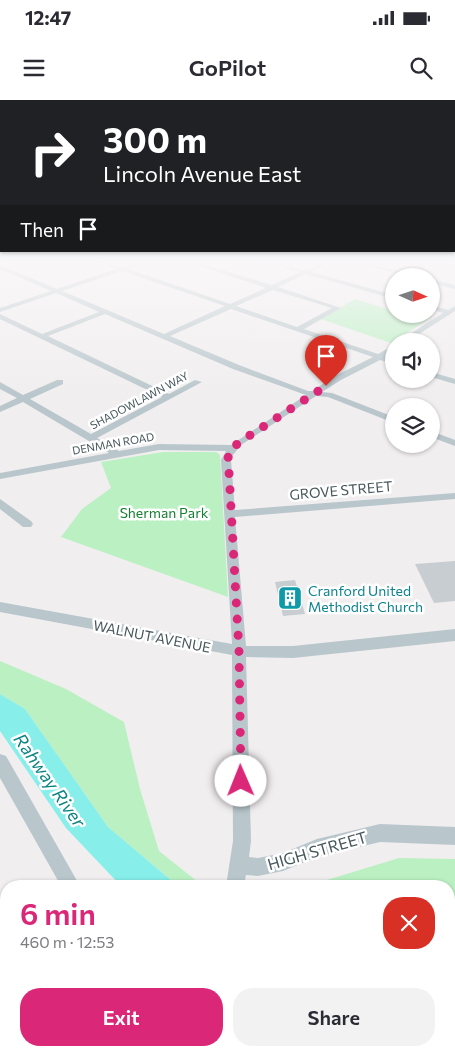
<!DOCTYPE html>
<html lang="en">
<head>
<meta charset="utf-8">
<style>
  :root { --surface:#fff; --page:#f2f2f3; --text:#2b2b33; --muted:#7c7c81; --accent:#db2777 }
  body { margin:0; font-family:Commissioner,sans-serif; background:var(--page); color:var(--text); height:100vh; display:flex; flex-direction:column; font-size:19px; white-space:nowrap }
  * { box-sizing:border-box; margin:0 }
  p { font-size:16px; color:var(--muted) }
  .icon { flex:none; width:28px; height:28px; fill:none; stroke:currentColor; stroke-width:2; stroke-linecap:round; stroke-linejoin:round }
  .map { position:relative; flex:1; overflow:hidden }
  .drawer { position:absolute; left:0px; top:780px; width:455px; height:176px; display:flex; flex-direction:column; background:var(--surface); border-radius:20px 20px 0 0; box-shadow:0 1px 4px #0004 }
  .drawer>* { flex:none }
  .hud { position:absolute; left:0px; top:0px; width:455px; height:152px; box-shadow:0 1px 4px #0004; background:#202124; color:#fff; overflow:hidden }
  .needle { width:32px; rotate:93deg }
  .controls { position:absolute; left:385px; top:168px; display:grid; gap:10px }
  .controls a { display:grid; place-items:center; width:55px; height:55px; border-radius:50%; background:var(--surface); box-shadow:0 1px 4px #0004; font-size:25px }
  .pin { position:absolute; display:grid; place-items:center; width:42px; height:42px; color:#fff; margin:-51px -21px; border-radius:50% 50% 50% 0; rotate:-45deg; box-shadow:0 0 5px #0007 }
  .pin .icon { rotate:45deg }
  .me { position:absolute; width:55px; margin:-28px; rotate:359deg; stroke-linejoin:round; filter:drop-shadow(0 0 4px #0008) }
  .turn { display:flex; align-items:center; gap:18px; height:105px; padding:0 20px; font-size:22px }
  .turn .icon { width:65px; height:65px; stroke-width:2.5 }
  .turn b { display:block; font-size:35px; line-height:42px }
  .then { display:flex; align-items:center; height:48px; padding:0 20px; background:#0003; gap:10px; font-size:19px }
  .round { display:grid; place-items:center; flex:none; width:52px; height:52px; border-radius:20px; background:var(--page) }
  .summary { display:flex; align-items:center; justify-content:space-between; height:85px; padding:0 20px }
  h1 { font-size:30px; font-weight:600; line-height:38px; color:var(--accent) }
  .action { display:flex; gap:10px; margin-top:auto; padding:10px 20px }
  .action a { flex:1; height:58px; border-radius:20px; background:var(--accent); color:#fff; font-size:20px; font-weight:600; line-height:58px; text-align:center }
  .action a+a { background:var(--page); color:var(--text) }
  .status { display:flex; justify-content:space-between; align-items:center; height:35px; padding:0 25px; background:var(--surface); direction:ltr }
  .status svg { height:14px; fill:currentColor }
  header { display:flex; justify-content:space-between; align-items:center; height:65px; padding:0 20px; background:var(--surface); font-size:22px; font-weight:600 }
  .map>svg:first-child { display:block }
  .green { fill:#bbf0c3 }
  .water { fill:#87eeea }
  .building { fill:#c8cdd1 }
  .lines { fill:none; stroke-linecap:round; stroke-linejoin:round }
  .minor { fill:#b9c7cc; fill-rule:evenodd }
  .route { stroke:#db2777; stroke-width:9; stroke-dasharray:0 16.2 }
  .labels { text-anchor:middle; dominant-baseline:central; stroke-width:5; stroke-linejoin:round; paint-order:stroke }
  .far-street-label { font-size:11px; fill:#46575c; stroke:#fff }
  .street-label { font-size:14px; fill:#46575c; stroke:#fff }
  .park-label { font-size:14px; fill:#157f30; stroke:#fff }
  .culture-label { font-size:14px; fill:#0d838f; stroke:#fff; text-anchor:start }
  .near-street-label { font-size:16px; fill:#46575c; stroke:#fff }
  .near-water-label { font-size:18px; font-style:italic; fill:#0b8482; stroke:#fff }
</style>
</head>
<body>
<div class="status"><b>12:47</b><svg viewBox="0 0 49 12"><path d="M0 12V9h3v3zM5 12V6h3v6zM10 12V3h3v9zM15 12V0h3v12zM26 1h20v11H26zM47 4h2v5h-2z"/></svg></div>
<header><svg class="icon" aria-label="menu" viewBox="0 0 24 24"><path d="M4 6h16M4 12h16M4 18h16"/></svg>GoPilot<svg class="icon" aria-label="search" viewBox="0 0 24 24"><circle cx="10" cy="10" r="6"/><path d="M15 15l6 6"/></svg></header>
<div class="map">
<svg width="455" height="956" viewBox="0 0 455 956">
  <rect width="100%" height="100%" fill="#f1eeef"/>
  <!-- green -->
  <path class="green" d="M355 199 394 211V214H421L432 217 391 243 321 219Z
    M163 352H216L220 355 228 497 61 437 82 409 111 388 101 362Z
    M0 561 66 589 124 622 140 689 159 751 203 786H178L108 727 25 609 0 594Z
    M399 758 455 759V956H350L346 950H449V786H307Z"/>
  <!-- water -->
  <path class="water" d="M0 594 25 609 108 727 178 786H121L66 728 0 631Z
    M264 950H346L352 956H268Z"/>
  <!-- building -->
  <path class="building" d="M455 461V501L434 503 415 464Z
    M295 480 305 514 283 516 275 482Z"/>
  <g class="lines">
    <!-- minor -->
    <path class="minor" d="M98 162C107 161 113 167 122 167 130 167 137 162 146 162L128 169 230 204 266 188 188 162H195L272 185 300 172 267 162C280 162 291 169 304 170 312 170 321 162 331 162L311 172 394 195V199L306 174 278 187 341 208 304 229 378 254 394 245V251L385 256 394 259V264L380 260 341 280 322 292 332 293 394 317V323L328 297 316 296 241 345 233 355 231 360 235 410 455 393V399L235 417 246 546H293L455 529V541L293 558 246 557 251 741 249 757 258 758 283 753 317 739 380 724 455 727V745L380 742 317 757 283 771 258 776 246 775 244 786H226L233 741 232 555 0 512V502L232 544 221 360 226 351 159 350 0 379V373L109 353 23 302 0 312V306L17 298 0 289V282L23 295 57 280H63V284L30 299 91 334 162 297 0 219V214L42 234 99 212 56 193 0 212V208L51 191 0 169V165L57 189 116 169ZM122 171 225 206 164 234 62 191ZM273 190 332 208 297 227 236 206ZM231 209 373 257 335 276 312 291H308L239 265 170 236ZM105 214 233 269 306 295 231 345 159 344 119 351 97 338 202 282 195 280 169 294 48 236Z
      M354 162H362L417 176H408Z
      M431 179 455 185V189L431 183Z
      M431 205 448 210 455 206V211L408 241H399L443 213 431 209Z
      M431 272 455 279V284L431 277Z
      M431 331 455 340V346L431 337Z
      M0 399 31 421 33 424 31 427H23L0 409Z
      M0 654 6 656 80 786H61L0 678Z
      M6 837V857L0 859V839Z
      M151 950H173V956H151Z"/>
  </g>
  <!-- sky -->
  <linearGradient id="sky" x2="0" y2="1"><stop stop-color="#81cbe9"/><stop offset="0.55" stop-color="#f9f7f8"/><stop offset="1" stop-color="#f9f7f8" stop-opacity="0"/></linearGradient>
  <rect width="455" height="295" fill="url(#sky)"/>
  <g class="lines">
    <!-- route -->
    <path class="route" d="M241 681 239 551 228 354 238 343 326 286"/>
  </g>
  <!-- icons -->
  <defs>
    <symbol id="building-square" viewBox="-11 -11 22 22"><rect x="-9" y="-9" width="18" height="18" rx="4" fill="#0f9aa8" stroke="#fff"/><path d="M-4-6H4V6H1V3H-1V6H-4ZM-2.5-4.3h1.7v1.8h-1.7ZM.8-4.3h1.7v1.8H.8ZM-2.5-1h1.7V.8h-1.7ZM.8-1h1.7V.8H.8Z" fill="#fff"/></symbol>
  </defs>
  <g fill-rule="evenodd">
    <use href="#building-square" x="276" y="484" width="28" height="28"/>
  </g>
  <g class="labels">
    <!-- far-street labels -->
    <g class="far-street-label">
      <text transform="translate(139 300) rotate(-28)">SHADOWLAWN WAY</text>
      <text transform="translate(113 343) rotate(-10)">DENMAN ROAD</text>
    </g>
    <!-- street labels -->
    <g class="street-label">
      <text transform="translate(341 390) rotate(-5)">GROVE STREET</text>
      <text transform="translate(152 536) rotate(11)">WALNUT AVENUE</text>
    </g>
    <!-- park labels -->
    <g class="park-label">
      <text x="164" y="412">Sherman Park</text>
    </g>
    <!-- culture labels -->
    <g class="culture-label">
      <text x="308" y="490">Cranford United<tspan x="308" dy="16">Methodist Church</tspan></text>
    </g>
    <!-- near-street labels -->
    <g class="near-street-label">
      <text transform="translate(317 750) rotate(-16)">HIGH STREET</text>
    </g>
    <!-- near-water labels -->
    <g class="near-water-label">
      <text transform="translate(50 680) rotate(55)">Rahway River</text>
    </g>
  </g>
</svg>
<div class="controls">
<a><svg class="needle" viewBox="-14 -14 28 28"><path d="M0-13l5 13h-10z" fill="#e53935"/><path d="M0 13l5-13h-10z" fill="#7c7c81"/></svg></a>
<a><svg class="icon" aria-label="sound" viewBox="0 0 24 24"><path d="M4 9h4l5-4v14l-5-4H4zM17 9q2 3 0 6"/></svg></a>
<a><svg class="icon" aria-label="layers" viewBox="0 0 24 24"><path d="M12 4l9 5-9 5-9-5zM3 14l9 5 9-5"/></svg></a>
</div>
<div class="pin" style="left:326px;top:286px;background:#d93025"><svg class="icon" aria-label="arrive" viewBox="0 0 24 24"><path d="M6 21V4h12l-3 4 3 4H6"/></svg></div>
<svg class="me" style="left:241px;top:681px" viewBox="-20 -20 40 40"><circle r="19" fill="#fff"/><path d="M0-13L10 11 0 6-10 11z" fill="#db2777"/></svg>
<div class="hud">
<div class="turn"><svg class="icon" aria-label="right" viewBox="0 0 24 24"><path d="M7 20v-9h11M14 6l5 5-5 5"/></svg><div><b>300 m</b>Lincoln Avenue East</div></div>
<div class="then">Then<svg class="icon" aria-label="arrive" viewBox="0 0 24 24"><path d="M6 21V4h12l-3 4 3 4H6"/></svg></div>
</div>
<section class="drawer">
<div class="summary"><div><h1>6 min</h1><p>460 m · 12:53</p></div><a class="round" style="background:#d93025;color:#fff"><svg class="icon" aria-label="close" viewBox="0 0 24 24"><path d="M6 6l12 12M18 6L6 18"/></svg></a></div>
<div class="action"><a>Exit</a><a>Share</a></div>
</section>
</div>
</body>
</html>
